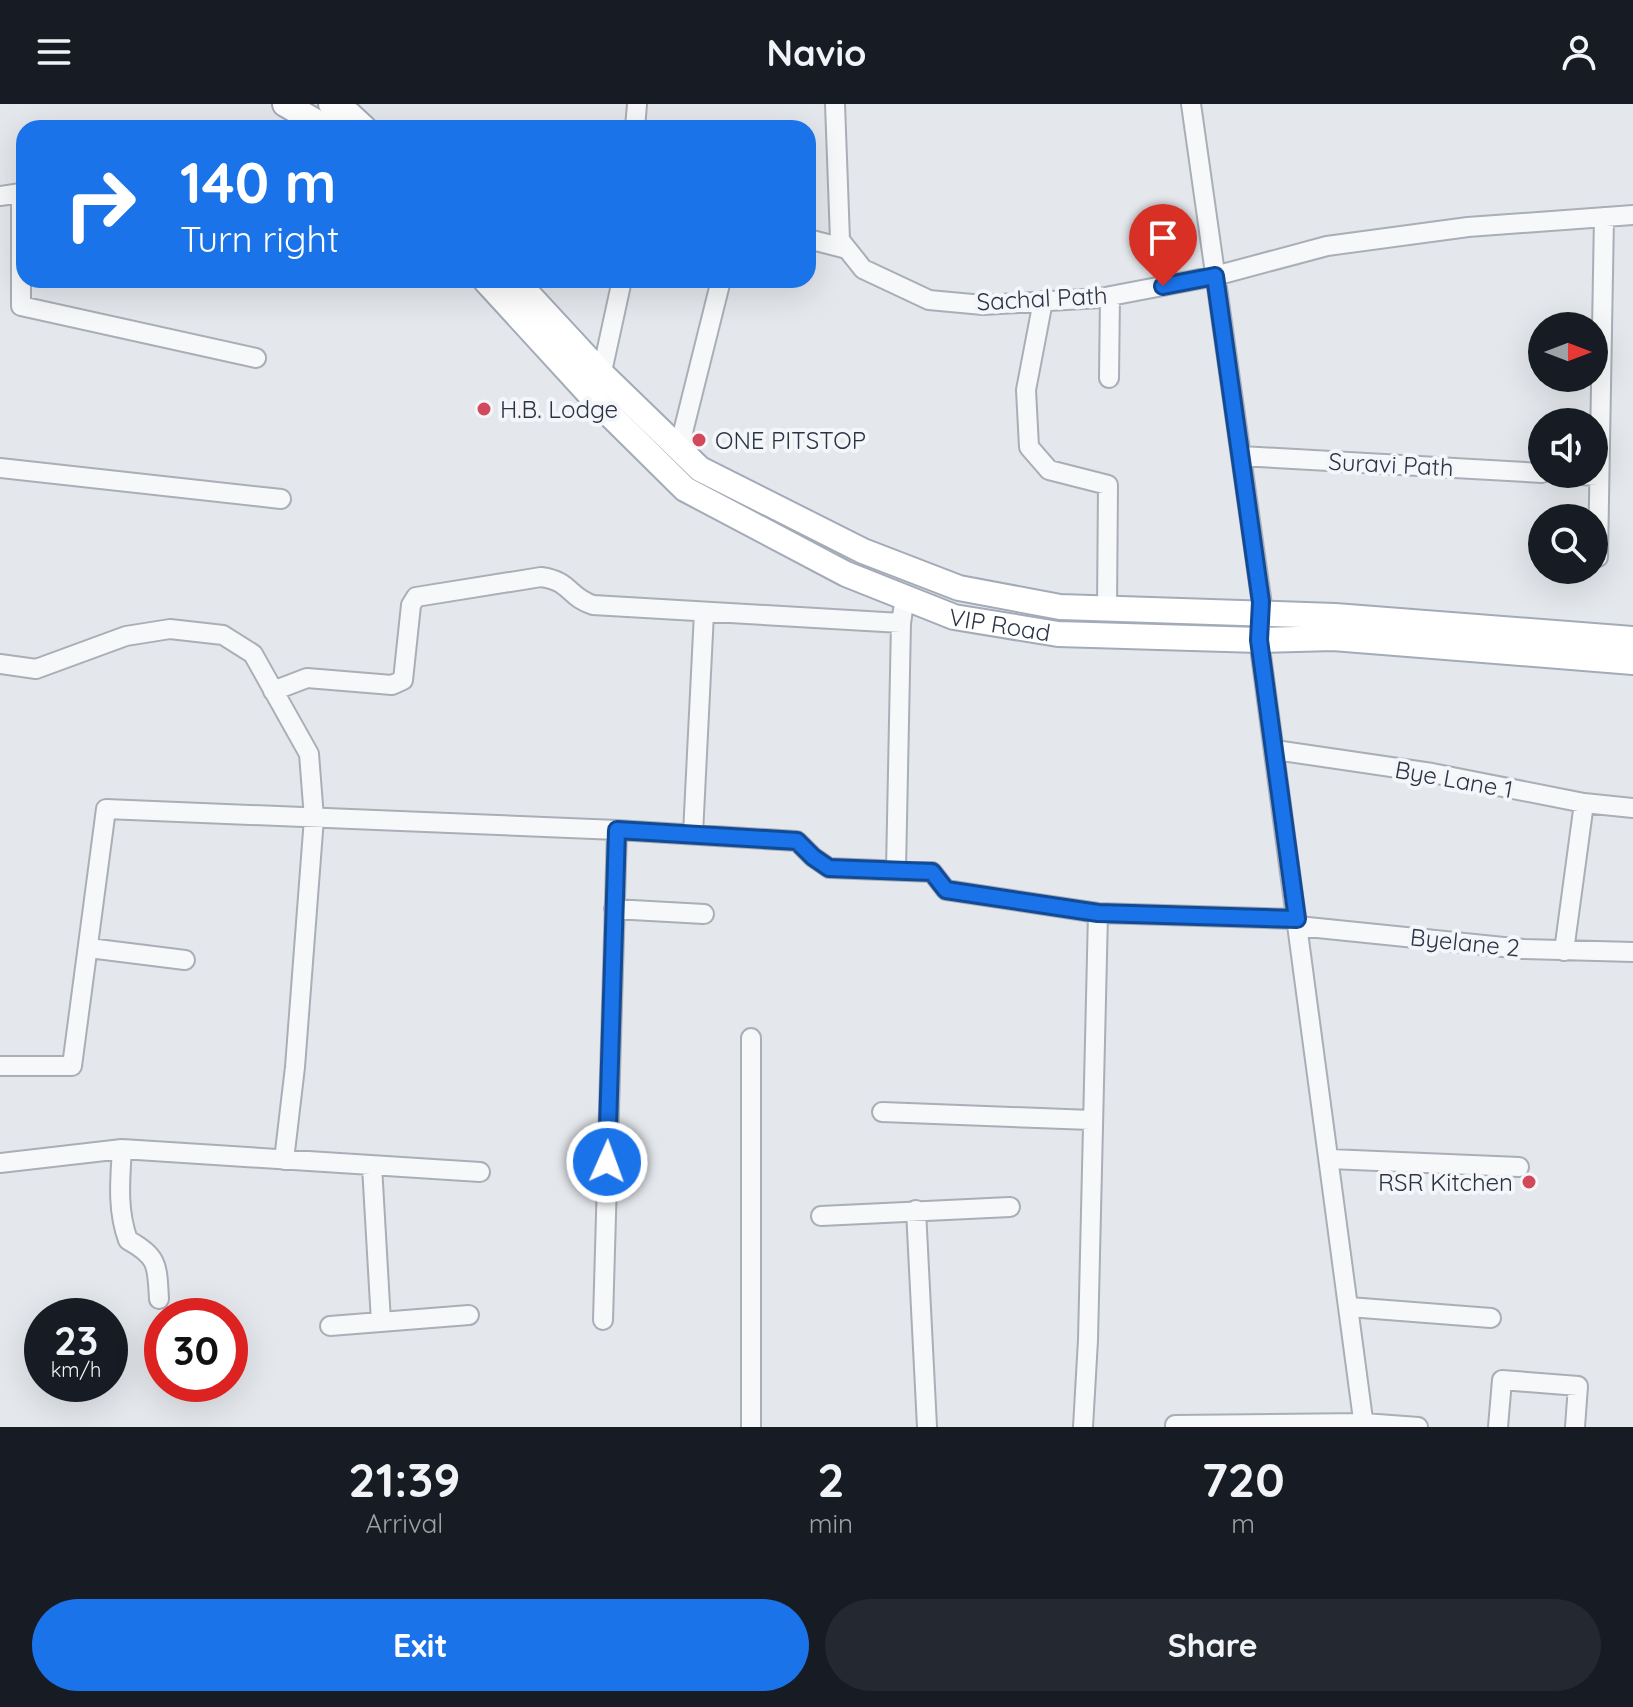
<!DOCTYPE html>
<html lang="en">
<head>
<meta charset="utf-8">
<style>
  :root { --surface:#171b24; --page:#242831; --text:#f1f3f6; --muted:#9ea1a6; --accent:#1a73e8 }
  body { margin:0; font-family:Quicksand,sans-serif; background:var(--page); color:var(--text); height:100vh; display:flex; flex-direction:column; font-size:30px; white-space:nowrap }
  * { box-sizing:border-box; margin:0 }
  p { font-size:26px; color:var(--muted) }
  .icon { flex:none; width:44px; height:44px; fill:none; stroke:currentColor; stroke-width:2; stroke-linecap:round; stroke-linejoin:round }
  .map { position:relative; height:1323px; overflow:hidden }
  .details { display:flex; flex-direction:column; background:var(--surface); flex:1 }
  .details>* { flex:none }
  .top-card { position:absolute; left:16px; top:16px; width:800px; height:168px; border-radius:24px; box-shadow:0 8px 32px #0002; background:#1a73e8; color:#fff; overflow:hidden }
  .needle { width:52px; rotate:90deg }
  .tools { position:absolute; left:1528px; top:208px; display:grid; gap:16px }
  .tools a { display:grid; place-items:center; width:80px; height:80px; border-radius:50%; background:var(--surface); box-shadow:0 8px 32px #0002; font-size:40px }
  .speed { position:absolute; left:24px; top:1194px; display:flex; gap:16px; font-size:40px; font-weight:700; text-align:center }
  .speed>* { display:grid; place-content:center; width:104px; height:104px; border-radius:50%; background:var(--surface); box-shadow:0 8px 32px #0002; line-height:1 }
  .speed small { font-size:20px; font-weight:400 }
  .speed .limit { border:12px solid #d22; background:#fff; color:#111 }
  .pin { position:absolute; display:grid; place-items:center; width:68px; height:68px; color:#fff; margin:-82px -34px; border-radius:50% 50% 50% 0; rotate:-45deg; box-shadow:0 0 8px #0007 }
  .pin .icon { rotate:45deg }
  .me { position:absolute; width:88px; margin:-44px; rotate:2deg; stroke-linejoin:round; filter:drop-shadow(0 0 6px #0008) }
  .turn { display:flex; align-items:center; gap:28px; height:168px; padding:0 32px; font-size:36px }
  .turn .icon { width:104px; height:104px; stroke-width:2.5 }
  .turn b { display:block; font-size:56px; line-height:68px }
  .eta { display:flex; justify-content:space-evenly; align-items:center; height:136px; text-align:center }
  .eta b { font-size:48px; font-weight:700; line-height:56px }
  .primary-button { display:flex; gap:16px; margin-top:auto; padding:16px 32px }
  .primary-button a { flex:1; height:92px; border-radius:48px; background:var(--accent); color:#fff; font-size:32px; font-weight:700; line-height:92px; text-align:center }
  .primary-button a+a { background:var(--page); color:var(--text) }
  header { display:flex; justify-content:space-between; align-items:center; height:104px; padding:0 32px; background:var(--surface); font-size:36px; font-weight:700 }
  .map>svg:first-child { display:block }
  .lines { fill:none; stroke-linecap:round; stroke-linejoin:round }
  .minor-casing { stroke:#a9aeb7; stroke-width:22 }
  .major-casing { stroke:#a3abb8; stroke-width:28 }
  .minor { stroke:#f7f8fa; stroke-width:18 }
  .major { stroke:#fff; stroke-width:24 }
  .route-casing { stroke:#114b97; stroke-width:20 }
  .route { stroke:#1a73e8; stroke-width:14 }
  .poi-dot { fill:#d1495b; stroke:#f4f6f9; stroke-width:3 }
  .labels { text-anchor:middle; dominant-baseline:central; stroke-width:8; stroke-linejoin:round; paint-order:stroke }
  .street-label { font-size:24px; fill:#2b3445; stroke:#f4f6f9 }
  .poi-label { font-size:24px; fill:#2b3445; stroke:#f4f6f9; text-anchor:start }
</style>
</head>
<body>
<header><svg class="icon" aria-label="menu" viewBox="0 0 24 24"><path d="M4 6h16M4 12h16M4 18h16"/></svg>Navio<svg class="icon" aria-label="person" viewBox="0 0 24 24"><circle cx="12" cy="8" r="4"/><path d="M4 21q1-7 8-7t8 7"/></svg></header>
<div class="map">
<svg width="1633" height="1323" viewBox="0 0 1633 1323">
  <rect width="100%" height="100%" fill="#e4e7ec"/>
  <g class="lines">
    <defs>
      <path id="minor" d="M835 0 840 136 863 165 929 196 983 201 1100 194 1215 172 1327 142 1468 123 1633 111
        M1191 0 1263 508 1259 536 1364 1323
        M635 24 637 0
        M0 92 21 89V202L256 254
        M808 135 847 145
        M1043 197 1026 286 1029 343 1049 366 1108 381 1107 504
        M1109 274 1110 192
        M600 277 622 176
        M679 344 721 176
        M1241 352 1542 369
        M0 364 281 395
        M1557 370 1599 372
        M1598 453 1604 113
        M0 560 36 565 126 532 170 525 223 531 253 550 309 650 314 714 295 963 284 1056
        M273 587 307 574 392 581 403 576 411 501 416 493 541 473C571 477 568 493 593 501L901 519
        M1275 646 1432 669 1584 699 1633 704
        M693 730 704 509
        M896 766 901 519 905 493
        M614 805 704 810
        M1298 822 1523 845 1633 848
        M89 844 185 856
        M1564 847 1584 699
        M0 962H72L106 705 617 726 797 737 813 753 829 764 932 768 946 786 1098 809 1297 815
        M882 1008 1091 1016
        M122 1045C120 1076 117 1106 128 1136 159 1153 157 1162 159 1195
        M1330 1055 1519 1063
        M0 1059 122 1045 480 1068
        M372 1062 381 1218
        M916 1106 927 1323
        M821 1112 1010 1103
        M1349 1203 1491 1214
        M603 1216 617 726
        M330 1222 469 1211
        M1175 1321 1364 1319 1418 1323
        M751 1323V934
        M1083 1323 1088 1236 1098 809
        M1498 1323 1502 1276 1578 1282 1575 1323"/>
      <g id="major">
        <path d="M285 0 327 24"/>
        <path d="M331 0 350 11 364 24"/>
        <path id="s1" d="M485 176 594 295 685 385 846 470 954 513 1058 530 1259 536 1333 534 1633 558"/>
        <path d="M515 176 602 270 700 365 863 447 959 484 1060 503 1335 512 1633 535"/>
      </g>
    </defs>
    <!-- minor casing -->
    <use href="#minor" class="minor-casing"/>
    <!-- major casing -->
    <use href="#major" class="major-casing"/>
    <!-- minor -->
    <use href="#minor" class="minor"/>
    <!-- major -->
    <use href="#major" class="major"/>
  </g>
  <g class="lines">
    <defs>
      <path id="route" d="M607 1058 617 726 797 737 813 753 829 764 932 768 946 786 1098 809 1297 815 1259 536 1261 498 1215 172 1163 182"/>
    </defs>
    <!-- route casing -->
    <use href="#route" class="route-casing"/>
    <!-- route -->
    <use href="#route" class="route"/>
  </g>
  <!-- markers -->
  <g class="poi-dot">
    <circle cx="484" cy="305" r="8"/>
    <circle cx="699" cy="336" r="8"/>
    <circle cx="1529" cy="1078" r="8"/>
  </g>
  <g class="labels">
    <!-- street labels -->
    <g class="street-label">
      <text transform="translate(1042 194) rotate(-3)">Sachal Path</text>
      <text transform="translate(1391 360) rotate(3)">Suravi Path</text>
      <text stroke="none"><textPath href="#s1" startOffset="634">VIP Road</textPath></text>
      <text transform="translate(1454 675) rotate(10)">Bye Lane 1</text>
      <text transform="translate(1465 838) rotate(6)">Byelane 2</text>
    </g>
    <!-- poi labels -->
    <g class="poi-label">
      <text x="500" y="305">H.B. Lodge</text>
      <text x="715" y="336">ONE PITSTOP</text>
      <text x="1513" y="1078" text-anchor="end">RSR Kitchen</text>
    </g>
  </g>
</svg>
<div class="tools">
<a><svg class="needle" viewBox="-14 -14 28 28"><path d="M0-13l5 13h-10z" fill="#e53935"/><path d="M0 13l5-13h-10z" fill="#9ea1a6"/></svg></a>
<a><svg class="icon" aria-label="sound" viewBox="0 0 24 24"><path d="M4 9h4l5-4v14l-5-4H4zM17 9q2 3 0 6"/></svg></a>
<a><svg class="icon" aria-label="search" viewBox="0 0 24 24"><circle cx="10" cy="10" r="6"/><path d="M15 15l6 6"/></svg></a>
</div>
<div class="speed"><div>23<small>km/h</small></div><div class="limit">30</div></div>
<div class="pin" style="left:1163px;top:182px;background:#d93025"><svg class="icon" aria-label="arrive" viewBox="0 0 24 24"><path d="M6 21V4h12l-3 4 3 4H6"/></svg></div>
<svg class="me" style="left:607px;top:1058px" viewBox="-20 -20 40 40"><circle r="17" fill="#1a73e8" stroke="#fff" stroke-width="3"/><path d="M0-11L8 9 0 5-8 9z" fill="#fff"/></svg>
<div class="top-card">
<div class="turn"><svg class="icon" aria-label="right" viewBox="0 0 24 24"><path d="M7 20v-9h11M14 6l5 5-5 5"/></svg><div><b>140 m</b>Turn right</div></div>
</div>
</div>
<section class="details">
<div class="eta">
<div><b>21:39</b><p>Arrival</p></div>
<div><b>2</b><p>min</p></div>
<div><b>720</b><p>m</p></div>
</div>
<div class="primary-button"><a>Exit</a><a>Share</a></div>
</section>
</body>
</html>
